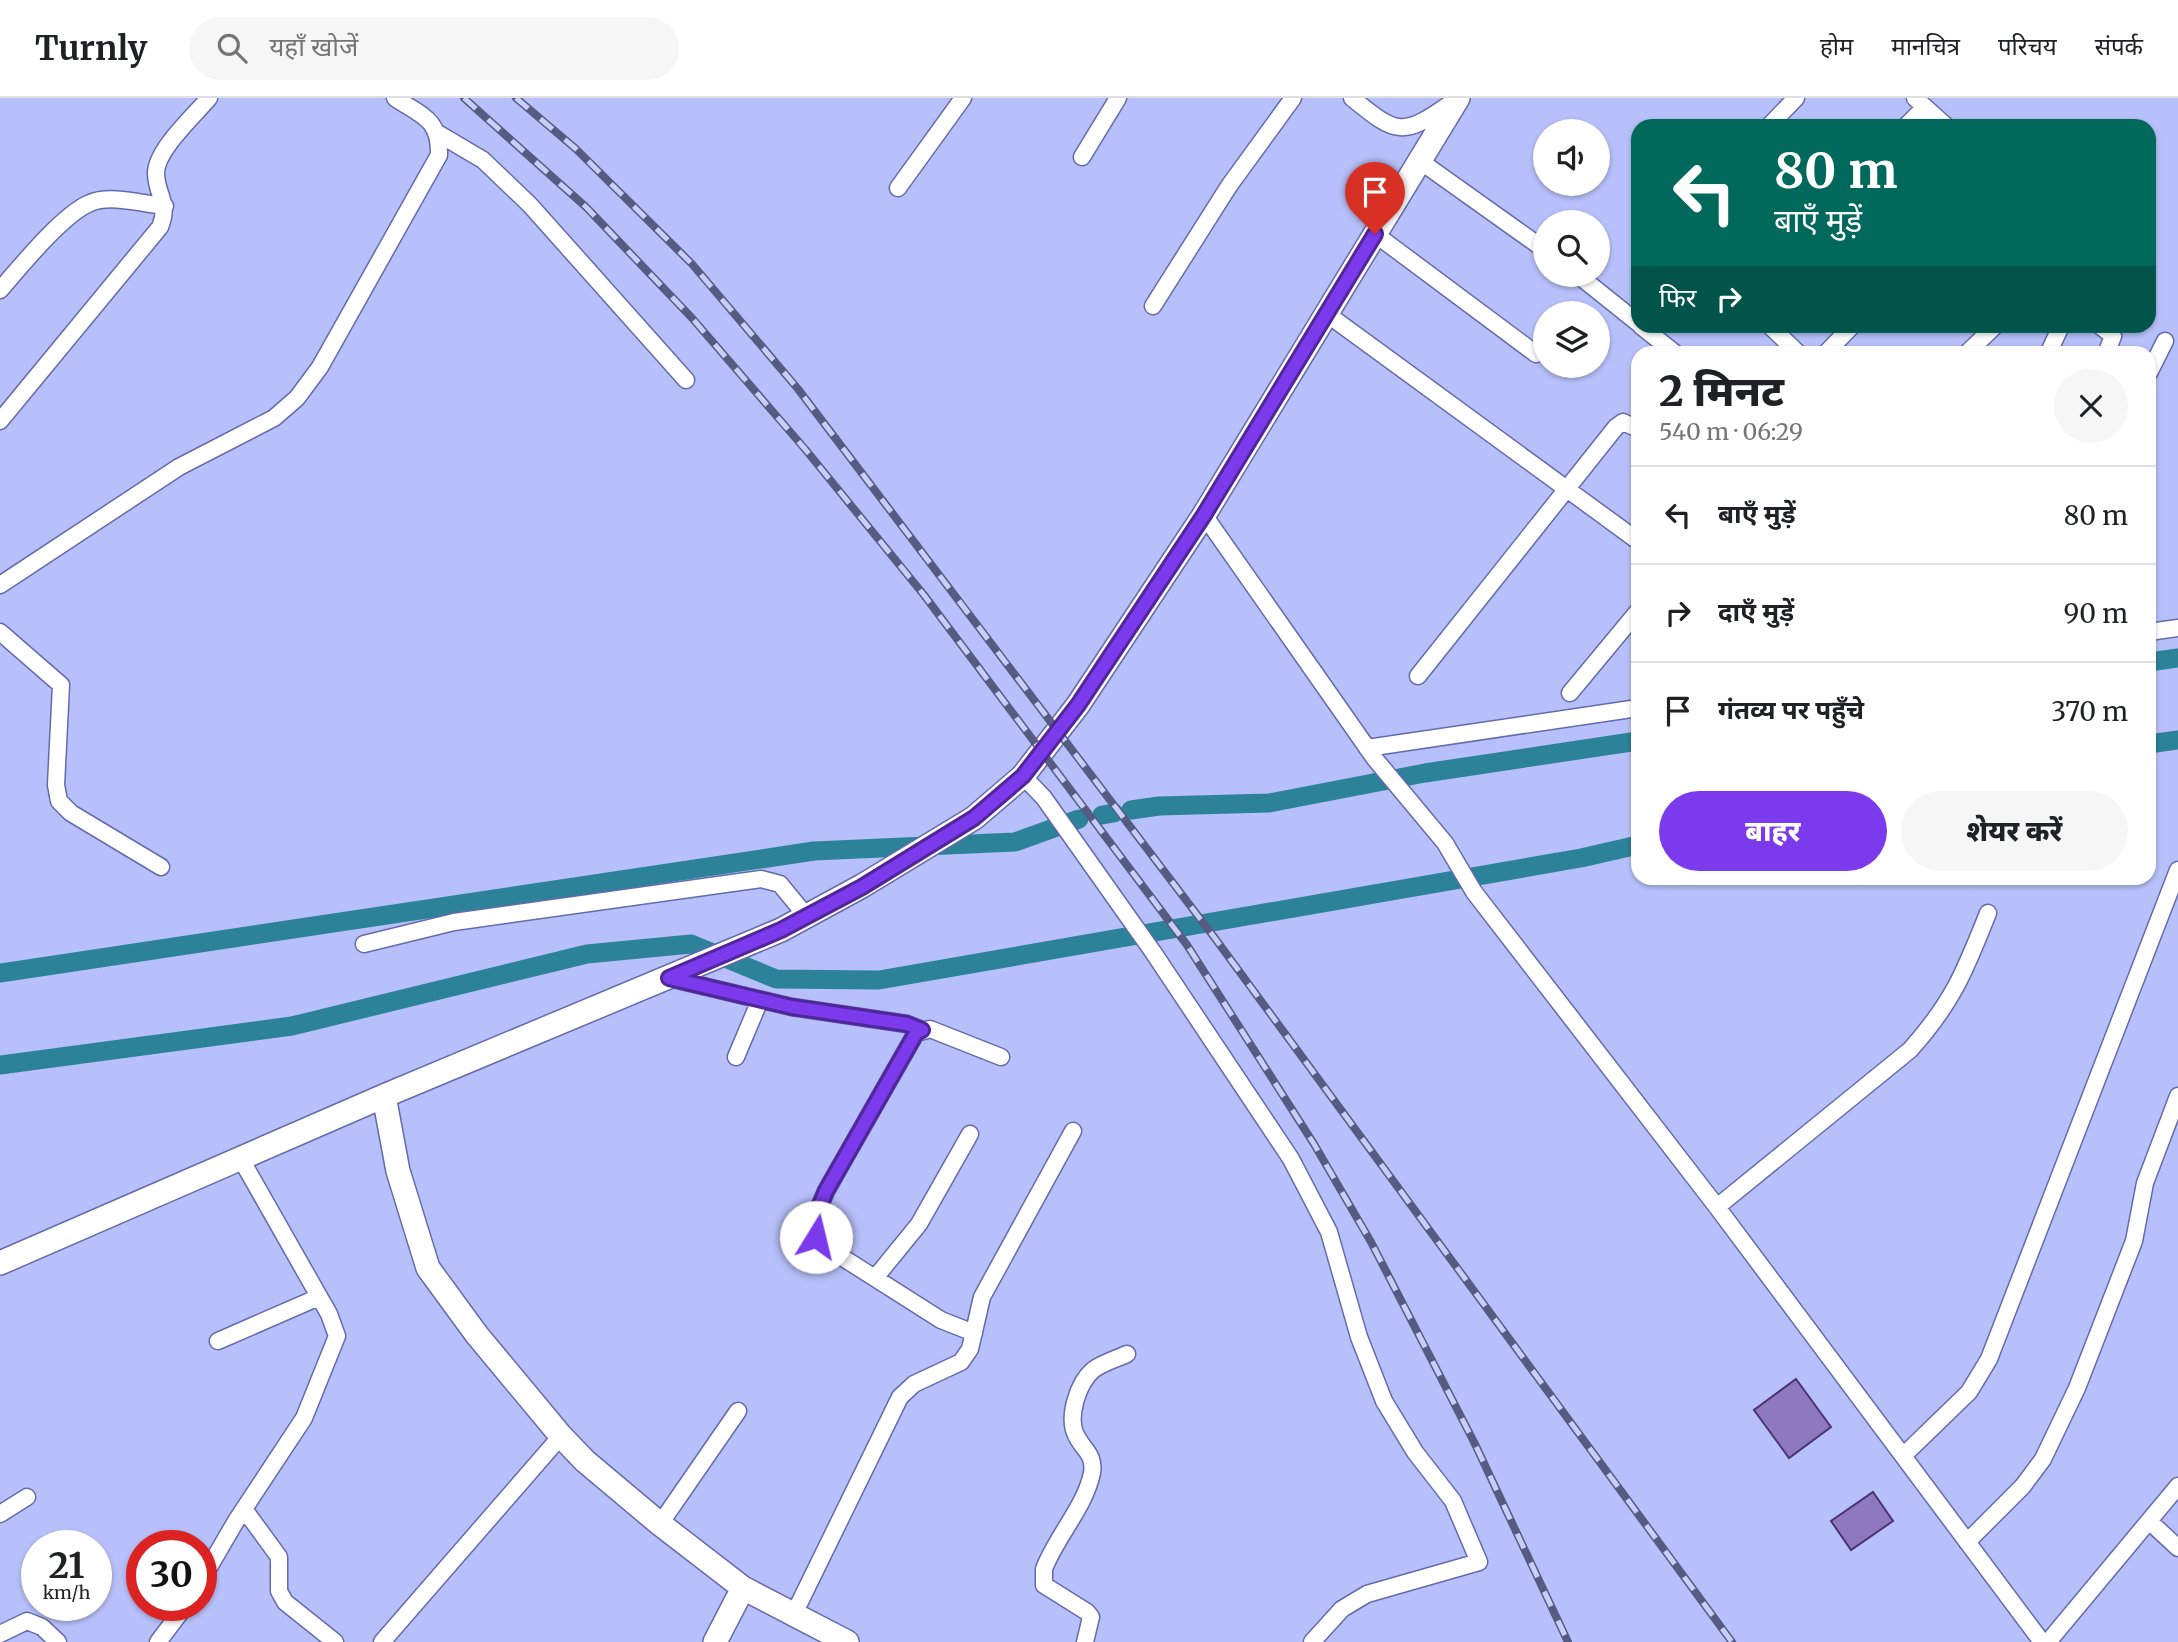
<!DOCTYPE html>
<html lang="hi">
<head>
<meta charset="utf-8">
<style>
  :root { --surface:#fff; --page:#f6f6f6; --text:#202124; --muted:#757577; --line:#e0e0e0; --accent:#7c3aed }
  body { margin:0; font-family:Merriweather,"Noto Sans Devanagari",serif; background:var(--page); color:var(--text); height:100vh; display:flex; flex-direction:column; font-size:26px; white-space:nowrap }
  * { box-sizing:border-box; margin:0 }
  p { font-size:23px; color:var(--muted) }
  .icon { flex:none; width:38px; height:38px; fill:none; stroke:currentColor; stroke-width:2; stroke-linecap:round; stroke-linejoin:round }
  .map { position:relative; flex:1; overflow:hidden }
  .sheet { position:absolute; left:1631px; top:248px; width:525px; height:539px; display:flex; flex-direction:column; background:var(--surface); border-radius:21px; box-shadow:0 2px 5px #0004 }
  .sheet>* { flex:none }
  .hud { position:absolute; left:1631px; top:21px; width:525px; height:214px; border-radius:21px; box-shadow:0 2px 5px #0004; background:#00695c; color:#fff; overflow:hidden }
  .buttons { position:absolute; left:1533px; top:21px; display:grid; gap:14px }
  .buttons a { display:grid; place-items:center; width:77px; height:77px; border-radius:50%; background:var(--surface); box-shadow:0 2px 5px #0004; font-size:35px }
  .speed { position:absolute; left:21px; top:1432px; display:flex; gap:14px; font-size:35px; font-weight:700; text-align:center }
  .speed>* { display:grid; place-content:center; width:91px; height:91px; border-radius:50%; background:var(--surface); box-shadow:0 2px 5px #0004; line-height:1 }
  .speed small { font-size:18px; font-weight:400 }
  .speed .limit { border:10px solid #d22; background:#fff; color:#111 }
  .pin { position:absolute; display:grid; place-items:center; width:60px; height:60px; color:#fff; margin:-72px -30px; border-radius:50% 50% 50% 0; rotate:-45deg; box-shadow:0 0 7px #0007 }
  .pin .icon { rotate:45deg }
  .me { position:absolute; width:77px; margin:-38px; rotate:9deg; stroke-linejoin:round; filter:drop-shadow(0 0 5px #0008) }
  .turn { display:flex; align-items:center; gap:24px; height:147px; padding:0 28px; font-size:32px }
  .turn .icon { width:91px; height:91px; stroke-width:2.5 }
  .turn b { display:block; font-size:49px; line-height:60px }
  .then { display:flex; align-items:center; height:66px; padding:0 28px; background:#0003; gap:14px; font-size:26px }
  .round { display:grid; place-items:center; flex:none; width:74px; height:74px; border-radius:37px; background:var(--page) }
  .summary { display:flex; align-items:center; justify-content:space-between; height:119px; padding:0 28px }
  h1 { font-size:42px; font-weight:800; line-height:52px }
  .button { display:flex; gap:14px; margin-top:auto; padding:14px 28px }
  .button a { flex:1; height:80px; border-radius:42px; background:var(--accent); color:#fff; font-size:28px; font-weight:800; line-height:80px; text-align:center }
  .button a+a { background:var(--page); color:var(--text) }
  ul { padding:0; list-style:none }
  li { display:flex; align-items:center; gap:21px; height:98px; padding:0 28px; border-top:2px solid var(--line) }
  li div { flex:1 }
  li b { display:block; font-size:26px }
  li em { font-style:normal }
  header { display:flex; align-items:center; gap:42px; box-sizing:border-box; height:98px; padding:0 35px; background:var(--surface); border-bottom:2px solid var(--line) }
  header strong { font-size:33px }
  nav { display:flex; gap:38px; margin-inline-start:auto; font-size:24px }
  .search { width:490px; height:63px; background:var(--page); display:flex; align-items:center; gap:18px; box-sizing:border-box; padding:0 24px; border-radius:38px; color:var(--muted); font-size:26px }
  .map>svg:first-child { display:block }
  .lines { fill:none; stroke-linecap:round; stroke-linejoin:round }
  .canal { stroke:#2c8298; stroke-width:19 }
  .building { fill:#8f79be; stroke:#4a3472; stroke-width:2 }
  .street-casing { stroke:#636bad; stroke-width:19 }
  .secondary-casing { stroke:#636bad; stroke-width:26 }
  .street { stroke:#fff; stroke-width:16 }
  .secondary { stroke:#fff; stroke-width:23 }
  .rail-casing { stroke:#565b82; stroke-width:8 }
  .rail { stroke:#c7cefa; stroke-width:5; stroke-dasharray:16; stroke-linecap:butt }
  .route-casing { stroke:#51269a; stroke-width:18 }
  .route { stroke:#7c3aed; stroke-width:12 }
</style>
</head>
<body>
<header>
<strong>Turnly</strong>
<div class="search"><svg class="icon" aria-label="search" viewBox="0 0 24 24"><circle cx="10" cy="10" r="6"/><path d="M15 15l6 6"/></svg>यहाँ खोजें</div>
<nav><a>होम</a><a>मानचित्र</a><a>परिचय</a><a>संपर्क</a></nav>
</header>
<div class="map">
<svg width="2178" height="1544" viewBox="0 0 2178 1544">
  <rect width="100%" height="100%" fill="#b7c0fa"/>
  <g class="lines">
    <!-- canal -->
    <path class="canal" d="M2149 564 2178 560
      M2149 646 2178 642
      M1131 712 1159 708 1269 705 1425 675 1638 643
      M1102 717 1114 715
      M0 875 814 753 1015 744 1079 721
      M0 967 292 928 587 856 691 846 776 881 879 882 1581 760 1638 747"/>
  </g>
  <!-- building -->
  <path class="building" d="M1796 1281 1831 1329 1789 1360 1754 1312Z
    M1873 1394 1893 1423 1851 1452 1831 1423Z"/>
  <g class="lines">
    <defs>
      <path id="street" d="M1352 0C1397 37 1403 39 1451 5
        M1915 0 1946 28
        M1769 28 1796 0
        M1906 28 1925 9
        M439 36 483 62 530 107 686 282
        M1082 59 1118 0
        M1420 63 1545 152
        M898 90 963 0
        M1375 136 1536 256
        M1578 177 1638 225
        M0 192C20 169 63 116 90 105 110 96 144 106 165 108
        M1153 208 1229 88 1293 0
        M1327 216 1638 443
        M1641 228 1676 256
        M1770 228 1799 256
        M2100 228 2113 238 2106 256
        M1825 256 1852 228
        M1966 256 1995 228
        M2048 256 2061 228
        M2149 275 2165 243
        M0 323 160 129C170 104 157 99 156 76 155 53 194 18 209 0
        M1204 417 1375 661 1445 745 1474 794 1717 1109 2042 1544
        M0 487 179 369 274 320 297 300 320 269 439 57C440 21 422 18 395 0
        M0 534 61 587 56 687 59 703 71 715 161 769
        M2149 534 2178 530
        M1418 578 1616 329 1623 324 1638 331
        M1570 595 1638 513
        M1367 650 1638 610
        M1023 678 1044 700 1153 854 1291 1061 1329 1134 1359 1239 1384 1303 1415 1354 1453 1403 1479 1464 1367 1496 1342 1511 1312 1544
        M364 846 454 824 761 781 780 786 807 819
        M669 880 792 909 907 926 922 932
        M736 959 760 902
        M1717 1109 1910 952C1953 904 1965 873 1988 815
        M875 1180 919 1126 970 1036
        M974 1235 941 1222 826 1149 816 1139 814 1122 826 1093 916 935 930 931 1001 959
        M218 1243 319 1199
        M1903 1358 1969 1294 1989 1261 2178 772
        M244 1411 279 1459V1493L285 1504 335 1544
        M0 1416 27 1399
        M2149 1423 2178 1450
        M660 1426 738 1313
        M1967 1444 2023 1388 2043 1361 2077 1290 2134 1143 2145 1085 2178 998
        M201 1483 236 1423 304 1320 337 1238 329 1216 241 1061
        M793 1518 900 1299 914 1286 961 1264 970 1251 982 1199 1073 1033
        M0 1536 27 1523 42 1529 58 1544
        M158 1544 186 1507
        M382 1544 561 1338
        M1085 1544 1091 1519 1087 1514 1044 1487V1471C1056 1439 1085 1409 1092 1375 1095 1356 1083 1352 1076 1337 1067 1319 1078 1285 1093 1272 1102 1265 1116 1261 1127 1256
        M2048 1544 2178 1388"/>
      <path id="secondary" d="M384 998 398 1073 428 1170 477 1237 561 1338 585 1363 660 1426 743 1490 847 1544
        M0 1165 384 998 781 832 862 788 974 720 1023 678 1078 607 1204 417 1458 0
        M715 1544 743 1490"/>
    </defs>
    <!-- street casing -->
    <use href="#street" class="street-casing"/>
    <!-- secondary casing -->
    <use href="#secondary" class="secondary-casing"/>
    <!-- street -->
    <use href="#street" class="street"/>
    <!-- secondary -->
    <use href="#secondary" class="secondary"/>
    <defs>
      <path id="rail" d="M464 0 586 109 692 220 805 351 924 497 1187 847 1314 1046 1371 1144 1474 1344 1568 1544
        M516 0 576 51 692 166 798 291 1214 839 1732 1544"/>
    </defs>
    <!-- rail casing -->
    <use href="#rail" class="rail-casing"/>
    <!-- rail -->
    <use href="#rail" class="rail"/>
  </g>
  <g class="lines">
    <defs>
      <path id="route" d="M816 1139 814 1122 826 1093 916 935 922 932 907 926 792 909 669 880 781 832 862 789 974 720 1023 678 1078 607 1204 417 1375 136"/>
    </defs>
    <!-- route casing -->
    <use href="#route" class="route-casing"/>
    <!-- route -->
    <use href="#route" class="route"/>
  </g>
</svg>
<div class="buttons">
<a><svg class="icon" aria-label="sound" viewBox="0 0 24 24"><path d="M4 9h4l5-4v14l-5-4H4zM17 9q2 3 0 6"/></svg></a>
<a><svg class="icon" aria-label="search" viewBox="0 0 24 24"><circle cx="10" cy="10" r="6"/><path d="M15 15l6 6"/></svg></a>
<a><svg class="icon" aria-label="layers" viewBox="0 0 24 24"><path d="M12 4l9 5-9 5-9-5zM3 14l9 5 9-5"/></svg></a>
</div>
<div class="speed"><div>21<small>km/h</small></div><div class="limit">30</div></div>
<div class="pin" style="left:1375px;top:136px;background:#d93025"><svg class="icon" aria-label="arrive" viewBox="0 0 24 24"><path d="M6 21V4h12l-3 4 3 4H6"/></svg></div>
<svg class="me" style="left:816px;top:1139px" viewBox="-20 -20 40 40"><circle r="19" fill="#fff"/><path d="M0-13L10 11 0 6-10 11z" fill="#7c3aed"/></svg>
<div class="hud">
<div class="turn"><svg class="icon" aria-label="left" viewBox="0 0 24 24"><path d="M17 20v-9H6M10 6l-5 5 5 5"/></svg><div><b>80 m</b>बाएँ मुड़ें</div></div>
<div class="then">फिर<svg class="icon" aria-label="right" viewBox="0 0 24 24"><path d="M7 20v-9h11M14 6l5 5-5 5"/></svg></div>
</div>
<section class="sheet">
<div class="summary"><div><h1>2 मिनट</h1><p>540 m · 06:29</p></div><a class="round"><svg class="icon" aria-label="close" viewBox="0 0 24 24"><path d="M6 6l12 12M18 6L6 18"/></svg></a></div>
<ul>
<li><svg class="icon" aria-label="left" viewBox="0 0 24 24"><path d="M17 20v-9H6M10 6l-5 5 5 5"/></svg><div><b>बाएँ मुड़ें</b></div><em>80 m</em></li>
<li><svg class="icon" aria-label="right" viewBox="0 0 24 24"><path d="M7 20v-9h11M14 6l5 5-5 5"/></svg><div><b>दाएँ मुड़ें</b></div><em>90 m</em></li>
<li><svg class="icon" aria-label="arrive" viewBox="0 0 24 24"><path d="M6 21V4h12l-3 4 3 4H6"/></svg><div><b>गंतव्य पर पहुँचे</b></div><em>370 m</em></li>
</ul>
<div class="button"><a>बाहर</a><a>शेयर करें</a></div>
</section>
</div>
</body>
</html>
